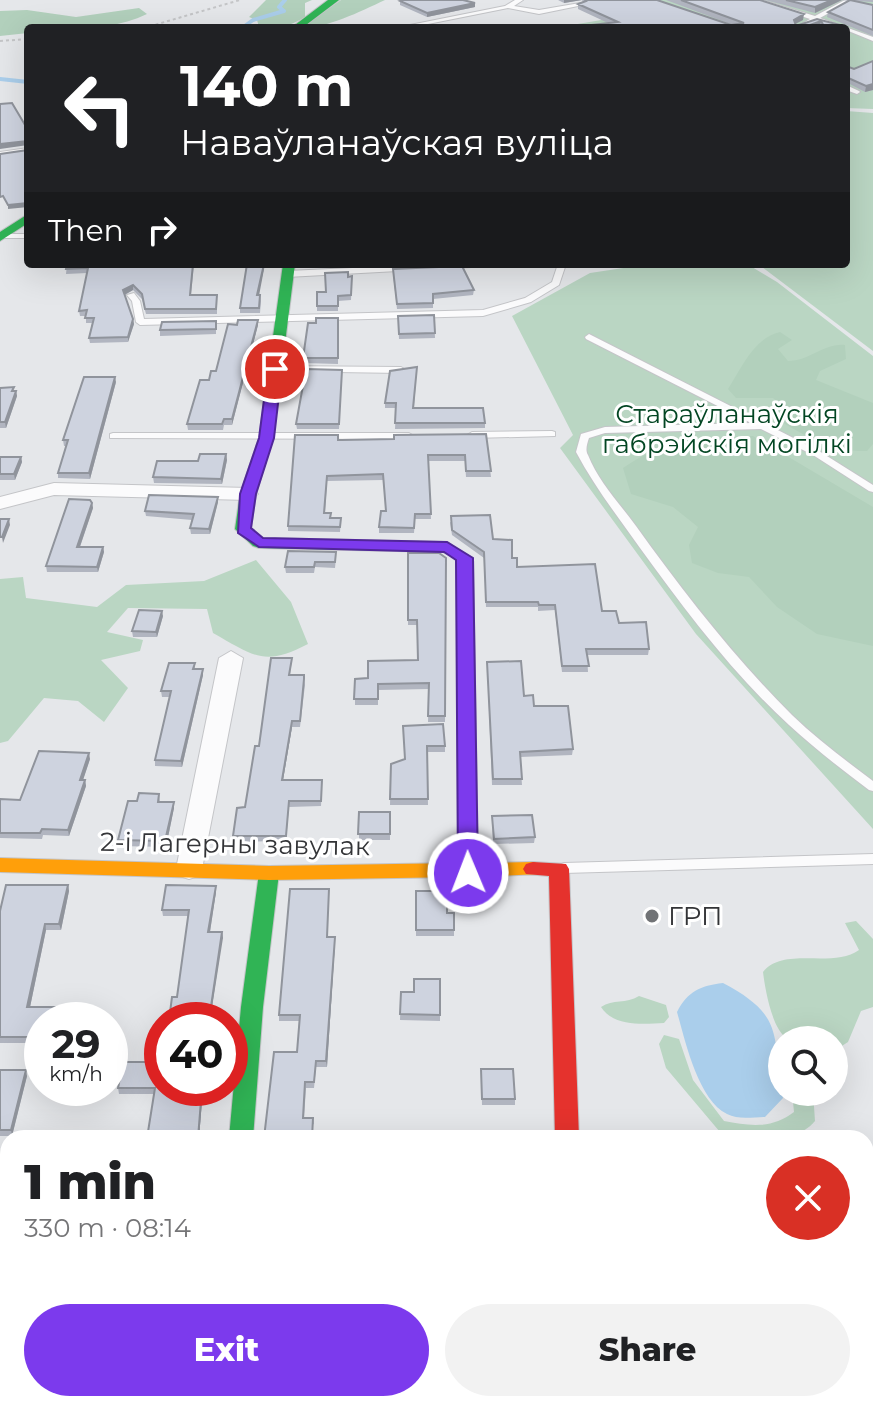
<!DOCTYPE html>
<html lang="en">
<head>
<meta charset="utf-8">
<style>
  :root { --surface:#fff; --page:#f2f2f2; --text:#202124; --muted:#757577; --accent:#7c3aed }
  body { margin:0; font-family:Montserrat,sans-serif; background:var(--page); color:var(--text); height:100vh; display:flex; flex-direction:column; font-size:30px; white-space:nowrap }
  * { box-sizing:border-box; margin:0 }
  p { font-size:26px; color:var(--muted) }
  .icon { flex:none; width:44px; height:44px; fill:none; stroke:currentColor; stroke-width:2; stroke-linecap:round; stroke-linejoin:round }
  .map { position:relative; flex:1; overflow:hidden }
  .side { position:absolute; left:0px; top:1130px; width:874px; height:282px; display:flex; flex-direction:column; background:var(--surface); border-radius:24px 24px 0 0; box-shadow:0 8px 32px #0002 }
  .side>* { flex:none }
  .top-card { position:absolute; left:24px; top:24px; width:826px; height:244px; border-radius:8px; box-shadow:0 8px 32px #0002; background:#202124; color:#fff; overflow:hidden }
  .tools { position:absolute; left:768px; top:1026px; display:grid; gap:16px }
  .tools a { display:grid; place-items:center; width:80px; height:80px; border-radius:50%; background:var(--surface); box-shadow:0 8px 32px #0002; font-size:40px }
  .speed { position:absolute; left:24px; top:1002px; display:flex; gap:16px; font-size:40px; font-weight:700; text-align:center }
  .speed>* { display:grid; place-content:center; width:104px; height:104px; border-radius:50%; background:var(--surface); box-shadow:0 8px 32px #0002; line-height:1 }
  .speed small { font-size:20px; font-weight:400 }
  .speed .limit { border:12px solid #d22; background:#fff; color:#111 }
  .pin { position:absolute; display:grid; place-items:center; width:68px; height:68px; color:#fff; margin:-34px; border:4px solid #fff; border-radius:50%; box-shadow:0 2px 8px #0007 }
  .me { position:absolute; width:88px; margin:-44px; rotate:359deg; stroke-linejoin:round; filter:drop-shadow(0 0 6px #0008) }
  .turn { display:flex; align-items:center; gap:28px; height:168px; padding:0 24px; font-size:36px }
  .turn .icon { width:104px; height:104px; stroke-width:2.5 }
  .turn b { display:block; font-size:56px; line-height:68px }
  .then { display:flex; align-items:center; height:76px; padding:0 24px; background:#0003; gap:16px; font-size:30px }
  .round { display:grid; place-items:center; flex:none; width:84px; height:84px; border-radius:42px; background:var(--page) }
  .summary { display:flex; align-items:center; justify-content:space-between; height:136px; padding:0 24px }
  h1 { font-size:48px; font-weight:800; line-height:60px }
  .cta { display:flex; gap:16px; margin-top:auto; padding:16px 24px }
  .cta a { flex:1; height:92px; border-radius:48px; background:var(--accent); color:#fff; font-size:32px; font-weight:800; line-height:92px; text-align:center }
  .cta a+a { background:var(--page); color:var(--text) }
  .map>svg:first-child { display:block }
  .green { fill:#bad6c3 }
  .forest { fill:#b2d0bc }
  .water { fill:#aaceeb }
  .lines { fill:none; stroke-linecap:round; stroke-linejoin:round }
  .stream { stroke:#aaceeb; stroke-width:4 }
  .lane-casing { stroke:#c4c5c8; stroke-width:2 }
  .street-casing { stroke:#c4c5c8; stroke-width:2 }
  .fast-casing { stroke:#c4c5c8; stroke-width:2 }
  .slow-casing { stroke:#c4c5c8; stroke-width:2 }
  .jam-casing { stroke:#c4c5c8; stroke-width:2 }
  .path { stroke:#c4c5c7; stroke-width:2; stroke-dasharray:3 3; stroke-linecap:butt }
  .lane { fill:#fbfbfc; fill-rule:evenodd }
  .street { fill:#fbfbfc; fill-rule:evenodd }
  .fast { fill:#30b455; fill-rule:evenodd }
  .slow { fill:#ff9f0a; fill-rule:evenodd }
  .jam { fill:#e5322d; fill-rule:evenodd }
  .wall { fill:#b1b5c0 }
  .shaded-wall { fill:#90949c }
  .building { fill:#ced3df; stroke:#90949c; stroke-width:2 }
  .route { fill:#7c3aed; stroke:#51269a; stroke-width:2 }
  .poi-dot { fill:#717376; stroke:#fff; stroke-width:3 }
  .labels { text-anchor:middle; dominant-baseline:central; stroke-width:6; stroke-linejoin:round; paint-order:stroke }
  .park-label { font-size:26px; fill:#034623; stroke:#fff }
  .street-label { font-size:26px; fill:#333437; stroke:#fff }
  .poi-label { font-size:26px; fill:#333437; stroke:#fff; text-anchor:start }
</style>
</head>
<body>
<div class="map">
<svg width="873" height="1411" viewBox="0 0 873 1411">
  <rect width="100%" height="100%" fill="#e5e7ea"/>
  <!-- green -->
  <path class="green" d="M609 0H873V109L846 108V28H554L625 16Z
    M846 111 873 113V351L758 264H846Z
    M650 264H747L777 282 873 356V829L696 634 560 448 573 435 512 316 590 273Z
    M256 560 291 602 308 644C264 667 254 656 213 633L207 609 128 608 107 632 143 640 140 651 101 660 128 688 104 722 78 701 44 698 8 741 0 743V579L23 577 26 598 97 607 126 585 204 581Z
    M856 921 873 939V1007L861 1011 848 1042 837 1049 834 1040C821 1040 799 1044 788 1039 772 1031 765 988 763 972 784 946 833 969 859 950L845 923Z
    M639 996 666 1005 669 1017 664 1023C643 1024 614 1027 601 1007 613 999 626 1004 639 996Z
    M664 1035 679 1039 693 1080 724 1121C750 1126 772 1129 794 1112L792 1092H813L815 1121C794 1146 755 1138 725 1138L666 1068 659 1044Z"/>
  <!-- forest -->
  <path class="forest" d="M266 0H312L305 3V17C288 27 279 29 259 27L257 20 249 17Z
    M341 0H385C359 12 328 28 300 28Z
    M139 8 147 14C110 32 68 28 28 28V33L0 36V11L27 10 76 17Z
    M780 332 792 340 778 349 788 361C810 361 824 343 845 345L846 359 820 371 816 380 873 403V444L867 451C834 452 808 438 780 421L787 410 773 398H736L728 389C742 367 754 338 780 332Z
    M753 436 873 507V646L817 634 777 607 749 577 718 573 692 563 689 545 698 527 673 507 631 494 623 468C667 438 701 438 753 436Z"/>
  <!-- water -->
  <path class="water" d="M723 983C788 1017 771 1038 783 1098L765 1117C753 1117 738 1120 727 1114 698 1100 685 1040 677 1012 688 991 700 986 723 983Z"/>
  <g class="lines">
    <!-- stream -->
    <path class="stream" d="M242 28 253 20 284 11 279 7 285 0
      M0 79 28 82"/>
    <defs>
      <path id="lane" d="M515 0H523L514 6 539 10 580 3 583 5 539 14 508 8 408 28H395L505 6Z
        M753 0H762L815 16 845 0H852L820 18 873 37V41L846 30V28H839L816 21 803 28H795L810 19Z
        M846 85 859 91 860 92 857 94 846 90Z
        M28 148V152L0 156V152Z
        M0 234H28V238H1Z
        M440 264H494L490 266 287 277 283 274 287 271Z
        M558 264H566L559 285 531 302 483 316 140 325 136 322 132 301 127 295 134 293 140 301 144 319 483 310 525 298 552 282Z
        M589 334 819 451 873 485V492L869 491 813 455 761 429 605 433 589 438C587 444 585 450 588 455 598 481 620 504 636 526 684 593 734 657 792 715 817 739 845 760 873 781V791L869 790C841 769 814 748 789 725 732 673 685 610 640 548 618 517 594 486 576 452L581 434 605 427 751 423 586 339 585 337Z
        M275 366 401 367 406 370 401 373 272 371V367Z
        M552 431 555 432V436L472 438 467 435 472 432Z
        M113 433H409L414 436 409 439 110 438V434Z
        M873 854V864L564 873 559 871 557 868 559 865 564 863Z"/>
      <path id="street" d="M54 483 248 488 258 494 248 500 54 495 0 509V497Z
        M231 651 243 658 202 869 198 876 189 879 180 876 176 869 219 658Z
        M196 1404H232L231 1411H195Z
        M558 1404H594V1411H558Z"/>
      <path id="fast" d="M328 0H339L302 28H291Z
        M28 214V223L0 241V232Z
        M283 264H295L273 438 256 494 251 528 263 538 447 542 462 552 460 555 454 557 443 552 259 548 253 546 235 529 240 494 259 438Z
        M269 866 276 868 279 873 263 1007 253 1138H229L241 1007 259 873 262 868Z"/>
      <path id="slow" d="M454 547 473 558 478 863 533 862 540 864 543 869 540 874 476 877 468 880 460 877 269 880 0 872V858L269 866 458 863 457 560 446 552Z"/>
      <path id="jam" d="M533 862 566 864 569 869 579 1138H555L549 876 526 874 523 869 526 864Z"/>
    </defs>
    <!-- lane casing -->
    <use href="#lane" class="lane-casing"/>
    <!-- street casing -->
    <use href="#street" class="street-casing"/>
    <!-- fast casing -->
    <use href="#fast" class="fast-casing"/>
    <!-- slow casing -->
    <use href="#slow" class="slow-casing"/>
    <!-- jam casing -->
    <use href="#jam" class="jam-casing"/>
    <!-- path -->
    <path class="path" d="M144 28 240 0
      M0 41 28 39"/>
    <!-- lane -->
    <use href="#lane" class="lane"/>
    <!-- street -->
    <use href="#street" class="street"/>
    <!-- fast -->
    <use href="#fast" class="fast"/>
    <!-- slow -->
    <use href="#slow" class="slow"/>
    <!-- jam -->
    <use href="#jam" class="jam"/>
  </g>
  <!-- wall -->
  <path class="wall" d="M558 0H657L731 25H733L666 0H760L803 20 795 24 796 26 817 19 844 26V28H821L820 26 816 28H583V26L608 23 578 9V4L583 2 582 0 564 3Z
    M765 0H873V2L854 1 873 5V36L827 17 828 12 849 1 842 0 815 13Z
    M400 1 475 3V7L427 17 400 5Z
    M873 61V90L865 92 846 82V66L854 69Z
    M67 264H194L191 295H217V314H146L142 299 133 290 125 295 134 324 128 342 90 343 89 338 92 323H86V316H80L79 311 87 273 66 274Z
    M324 264H349V265L324 266Z
    M393 274 474 290 473 295 433 299V308L397 309Z
    M352 276 351 300 338 301V311H317V292H326L348 277Z
    M259 295H260L261 301 260 313H240V308Z
    M434 315 435 338 399 339 398 316Z
    M338 318V364L304 363 303 358 316 323Z
    M258 320V325L232 425H224L223 430H188L187 424 209 380 216 371 237 325Z
    M216 321V334L160 336V330Z
    M417 367 414 408 485 423V428L395 429 396 408H385V403Z
    M342 370 339 429H297L296 424Z
    M116 382 90 479 58 478V473L66 446H64L63 440Z
    M0 388 16 391 17 396 6 428H0Z
    M486 434 491 477H466L465 461H428L431 519H415L414 533H379V527L386 511 383 480 327 481 325 513 330 518H341L340 532 288 531V526L338 440 394 439Z
    M226 454 227 460 222 484 154 483 153 477 198 461Z
    M0 457H21L22 462 15 480H0Z
    M218 502 210 534H191L190 528 192 520 146 516 145 511Z
    M92 503 93 508 80 547H103L104 552 98 572H47L46 566Z
    M450 522 493 539 512 558 517 567 602 611 619 623 649 649 648 655H587L588 672H562L555 610 538 611V607H486L484 558 452 535Z
    M408 553 446 558 445 722H428L429 689 378 690V705H355V679L368 678 418 660 417 625H408Z
    M336 557 335 568 315 567 314 573H286L285 567Z
    M163 616 157 637H133L132 631Z
    M292 658 290 675 304 679 305 685 300 727H292L283 780 322 786 321 806 289 807 286 841 234 842 233 836 245 807 259 746Z
    M487 662 524 696 573 749 572 755 520 757 522 785H492Z
    M195 663V669L203 675 182 767 155 766V760L170 697H162L161 691Z
    M403 726 445 746V752H427L428 805H390L391 764 405 759Z
    M90 759 83 780H85L86 786 69 836 43 835 42 839 0 838V799L20 800Z
    M159 794 160 802 174 808 166 847 119 846 118 840 137 801Z
    M359 812H390V840H359Z
    M492 816 535 837 534 843 493 844Z
    M68 885 69 891 61 930H46L30 1007 87 1013 86 1020H42V1043H0V911Z
    M329 889 327 937H335V943L327 1067H316L314 1088H306L304 1118H313L314 1124 264 1138 297 1052 299 1021H279V1015Z
    M416 891 447 913H454V936H416Z
    M216 892 210 932H222L223 938 177 997 188 916H163L162 910Z
    M440 979V1021L400 1020 401 992H414Z
    M481 1069 515 1099V1105H482Z
    M0 1070 27 1076 12 1136H0Z
    M118 1088H203L199 1138H147L154 1094H119Z"/>
  <!-- shaded-wall -->
  <path class="shaded-wall" d="M564 0H582L564 3Z
    M832 0H842L815 13V7Z
    M475 3V7L427 17V13Z
    M804 14 803 20 793 25 794 20Z
    M821 21 820 26 816 28H802Z
    M873 84V90L865 92 866 86Z
    M27 141 28 145 0 149V144Z
    M28 203V207L8 209V205Z
    M264 264H265L258 301 257 295Z
    M133 285V290L124 295 123 290Z
    M133 319 134 324 128 342V337Z
    M258 320V325L232 425V419Z
    M115 377 116 382 90 479 89 473Z
    M16 391 17 396 6 428 5 422Z
    M226 454 227 460 222 484 221 479Z
    M21 457 22 462 15 480 14 474Z
    M218 497V502L210 534 209 529Z
    M92 503 93 508 78 552 77 547Z
    M9 519 10 525 3 543 2 537Z
    M103 547 104 552 98 572 97 567Z
    M162 611 163 616 157 637 156 632Z
    M203 669V675L182 767 181 761Z
    M292 721V727L282 786V780Z
    M89 753 90 759 81 786 80 780Z
    M85 780 86 786 69 836 68 830Z
    M174 802V808L166 847 165 841Z
    M68 885 69 891 61 930 59 924Z
    M216 886V892L209 938 208 932Z
    M45 924 46 930 29 1012 27 1007Z
    M222 932 223 938 210 1020H209Z
    M335 937V943L327 1067 326 1061Z
    M26 1070 27 1076 12 1136 11 1130Z
    M202 1088H203L199 1138H198Z"/>
  <!-- building -->
  <path class="building" d="M403 0H463L475 3 427 13 400 1Z
    M585 0H657L731 25 744 23 681 0H760L804 14 794 20 796 26 817 19 844 26 837 28H825L821 21 802 28H586L583 26 618 22 578 4 586 1Z
    M786 0H832L815 7Z
    M850 0 873 5V30L828 12Z
    M873 61V84L866 86 846 77V66L854 69Z
    M12 103 28 130V144L27 141 0 144V104Z
    M28 150V203L8 205 3 196 0 197V154Z
    M67 264H193L190 295H217L216 309H145L142 294 133 285 123 290 133 319 128 337 89 338 94 318H85L87 310 79 311 88 268 66 269Z
    M247 264H264L257 295H260L259 308H240Z
    M462 266 474 290 433 294V303L397 304 393 269Z
    M348 272V277L352 276 351 295 338 296V306H317V292H326L325 273Z
    M434 315 435 333 399 334 398 316Z
    M316 318H338V358H303L308 323H316Z
    M238 320H258L232 419H224L222 424H187L200 380H209L211 371H216L228 324 237 325Z
    M216 321V329L160 330 162 322Z
    M417 367 413 408H483L485 423H395L396 403H385L390 371Z
    M306 369 342 370 339 424H296Z
    M84 377H115L89 473H58L68 440H63Z
    M14 387 12 391H16L5 422H0V388Z
    M486 434 491 471H466L465 455H428L431 514H415L414 528 379 527 381 511H386L383 474 327 476 324 513H331L330 518H341L340 527 288 526 295 435H338V440H342L394 439V435Z
    M200 454H226L221 479 153 477 157 461H198Z
    M0 457H21L14 474H0Z
    M149 495 218 497 209 529 190 528 194 514 145 511Z
    M69 499 90 500 92 503 77 547H103L97 567 46 566Z
    M490 515 493 539 512 540V558H517V567L595 564 602 611H616L619 623 646 622 649 649H586L589 666H562L555 605H539L538 602H486L484 552 452 530 451 516Z
    M0 519H9L2 537H0Z
    M288 551 336 552 335 562H315L314 567H285Z
    M408 553H439L446 558 445 716H428L429 683 378 684V699H354L355 679 368 678V661L418 660 417 620H408Z
    M139 610 162 611 156 632 132 631Z
    M271 658H292L289 675H304V679L300 721H292L282 780H322L321 801H289L286 836H233L237 808 245 807 255 746H259Z
    M521 661 524 696 533 695 534 706H568L573 749 520 752 522 779H493L487 662Z
    M169 663H195L193 669H203L181 761 155 760 171 691H161Z
    M443 724 445 746H427L428 799H390L391 764 405 759 403 726Z
    M39 751 89 753 80 780H85L68 830 42 829 40 833H0V799L20 800Z
    M139 793 159 794 158 802H174L165 841 118 840 128 801H137Z
    M359 812H390V834H358Z
    M532 815 535 837 494 839 492 816Z
    M6 885H68L59 924H45L27 1007H86L83 1020H42V1037H0V911Z
    M166 885 216 886 208 932H222L209 1020H169L172 997H177L189 910H162Z
    M290 889H329L327 937H335L326 1061H316L314 1082H305L303 1118H313L312 1138H264L274 1052H297L300 1015H279Z
    M416 891H447V913H454V930H416Z
    M414 979H440V1015L400 1014 401 992H414Z
    M123 1062H162V1088H202L198 1138H147L155 1088H118Z
    M481 1069H513L515 1099H482Z
    M0 1070H26L11 1130H0Z
    M480 1136 521 1137V1138H480Z
    M123 1404H161L160 1411H122Z
    M246 1404H307L306 1410 245 1411Z
    M478 1404H522L523 1411H479Z"/>
  <!-- route -->
  <path class="route" d="M275 365 282 369 274 438 256 494 251 528 263 538 447 542 473 558 478 873 475 878 468 880 458 873 456 560 444 552 259 547 238 533 240 494 259 438 268 369Z"/>
  <!-- markers -->
  <circle class="poi-dot" cx="652" cy="916" r="8"/>
  <g class="labels">
    <!-- park labels -->
    <g class="park-label">
      <text x="727" y="414">Стараўланаўскія<tspan x="727" dy="30">габрэйскія могілкі</tspan></text>
    </g>
    <!-- street labels -->
    <g class="street-label">
      <text transform="translate(235 844) rotate(1)">2-і Лагерны завулак</text>
    </g>
    <!-- poi labels -->
    <g class="poi-label">
      <text x="668" y="916">ГРП</text>
    </g>
  </g>
</svg>
<div class="tools">
<a><svg class="icon" aria-label="search" viewBox="0 0 24 24"><circle cx="10" cy="10" r="6"/><path d="M15 15l6 6"/></svg></a>
</div>
<div class="speed"><div>29<small>km/h</small></div><div class="limit">40</div></div>
<div class="pin" style="left:275px;top:369px;background:#d93025"><svg class="icon" aria-label="arrive" viewBox="0 0 24 24"><path d="M6 21V4h12l-3 4 3 4H6"/></svg></div>
<svg class="me" style="left:468px;top:873px" viewBox="-20 -20 40 40"><circle r="17" fill="#7c3aed" stroke="#fff" stroke-width="3"/><path d="M0-11L8 9 0 5-8 9z" fill="#fff"/></svg>
<div class="top-card">
<div class="turn"><svg class="icon" aria-label="left" viewBox="0 0 24 24"><path d="M17 20v-9H6M10 6l-5 5 5 5"/></svg><div><b>140 m</b>Наваўланаўская вуліца</div></div>
<div class="then">Then<svg class="icon" aria-label="right" viewBox="0 0 24 24"><path d="M7 20v-9h11M14 6l5 5-5 5"/></svg></div>
</div>
<section class="side">
<div class="summary"><div><h1>1 min</h1><p>330 m · 08:14</p></div><a class="round" style="background:#d93025;color:#fff"><svg class="icon" aria-label="close" viewBox="0 0 24 24"><path d="M6 6l12 12M18 6L6 18"/></svg></a></div>
<div class="cta"><a>Exit</a><a>Share</a></div>
</section>
</div>
</body>
</html>
